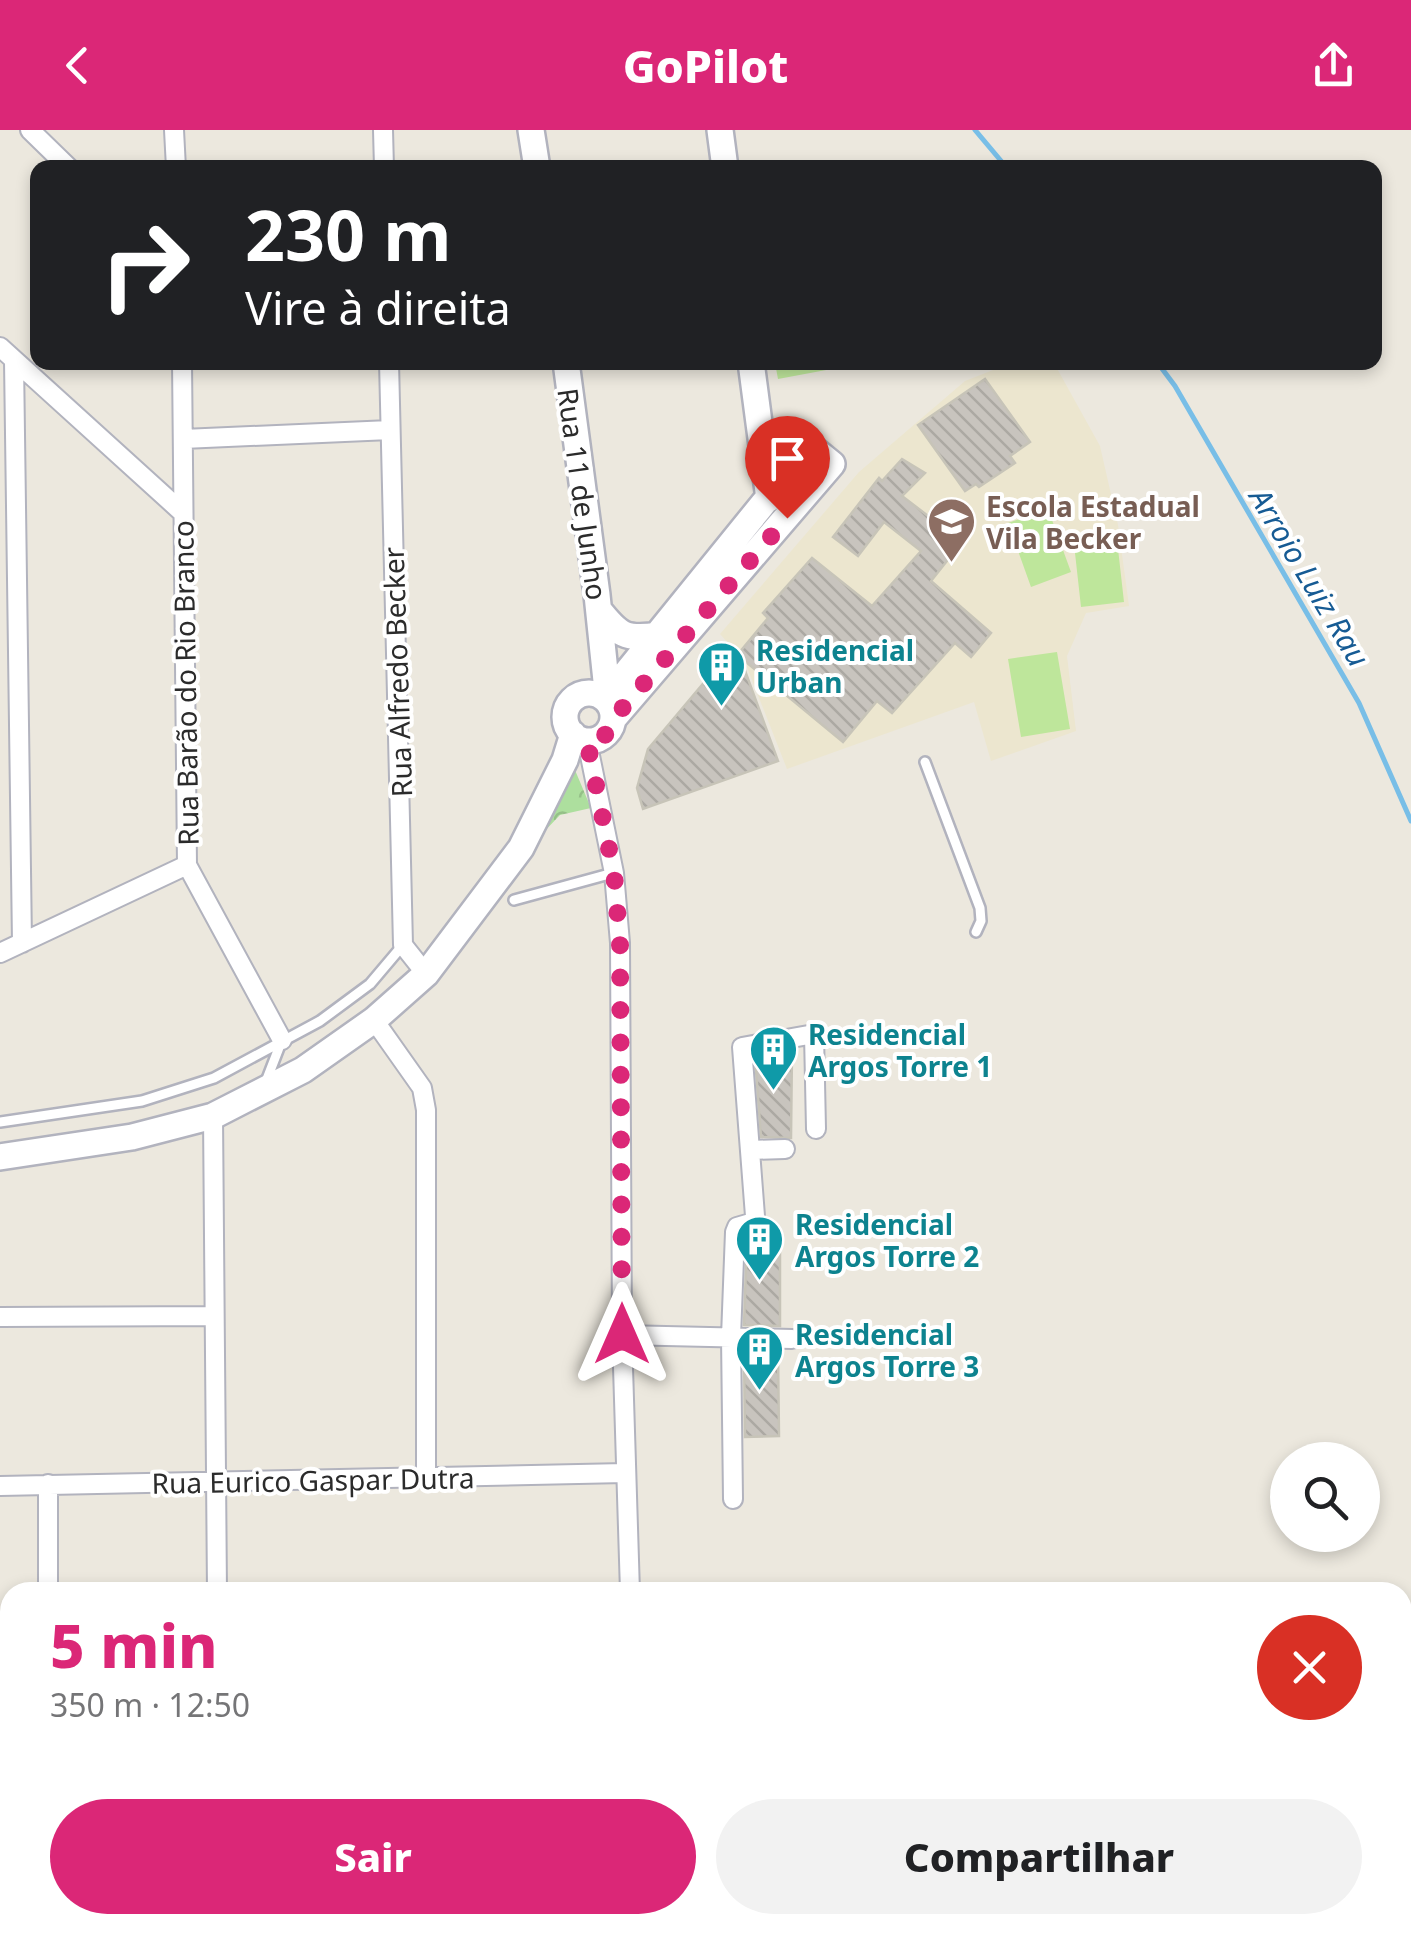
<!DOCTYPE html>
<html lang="pt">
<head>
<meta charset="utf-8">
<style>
  :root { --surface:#fff; --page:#f2f2f2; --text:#202124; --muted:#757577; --accent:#db2777 }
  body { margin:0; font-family:"Noto Sans",sans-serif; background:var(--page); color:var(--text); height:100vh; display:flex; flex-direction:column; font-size:38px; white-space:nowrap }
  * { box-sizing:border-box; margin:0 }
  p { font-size:32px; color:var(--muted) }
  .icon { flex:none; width:55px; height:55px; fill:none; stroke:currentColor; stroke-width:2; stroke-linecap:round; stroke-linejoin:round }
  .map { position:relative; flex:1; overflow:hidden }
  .details { position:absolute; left:0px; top:1452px; width:1412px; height:352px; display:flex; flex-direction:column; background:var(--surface); border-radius:30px 30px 0 0; box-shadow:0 5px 15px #0003 }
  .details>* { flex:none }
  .top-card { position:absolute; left:30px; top:30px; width:1352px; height:210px; border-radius:20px; box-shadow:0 5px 15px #0003; background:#202124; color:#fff; overflow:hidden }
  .fabs { position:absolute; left:1270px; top:1312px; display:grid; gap:20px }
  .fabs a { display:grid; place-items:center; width:110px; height:110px; border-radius:50%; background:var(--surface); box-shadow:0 5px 15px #0003; font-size:50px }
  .pin { position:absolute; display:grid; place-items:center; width:85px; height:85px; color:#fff; margin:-102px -42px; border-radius:50% 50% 50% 0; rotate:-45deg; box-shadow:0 0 10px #0007 }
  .pin .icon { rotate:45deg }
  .me { position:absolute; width:110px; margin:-55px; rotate:0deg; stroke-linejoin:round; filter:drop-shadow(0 0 8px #0008) }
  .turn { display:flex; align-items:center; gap:35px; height:210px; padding:0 50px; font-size:45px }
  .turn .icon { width:130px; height:130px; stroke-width:2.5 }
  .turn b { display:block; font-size:70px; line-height:85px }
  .round { display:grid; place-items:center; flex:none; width:105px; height:105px; border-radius:52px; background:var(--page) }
  .headline { display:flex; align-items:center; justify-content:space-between; height:170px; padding:0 50px }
  h1 { font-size:60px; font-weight:800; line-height:75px; color:var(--accent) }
  .cta { display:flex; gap:20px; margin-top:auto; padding:20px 50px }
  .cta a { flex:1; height:115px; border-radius:60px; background:var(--accent); color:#fff; font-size:40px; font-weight:800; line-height:115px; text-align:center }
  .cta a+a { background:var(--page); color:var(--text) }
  header { display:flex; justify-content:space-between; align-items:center; height:130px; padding:0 50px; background:var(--accent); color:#fff; font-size:45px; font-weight:800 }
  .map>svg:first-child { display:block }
  .education { fill:#ece6cf }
  .park { fill:url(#park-crowns) }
  .pitch { fill:#bee69b }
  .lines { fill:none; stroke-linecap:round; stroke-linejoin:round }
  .stream { stroke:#78bee7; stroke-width:5 }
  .building { fill:url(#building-back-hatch); stroke:#c7c4b8; stroke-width:2.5 }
  .lane-casing { stroke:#b2b3be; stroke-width:14 }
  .street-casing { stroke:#b2b3be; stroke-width:22 }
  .secondary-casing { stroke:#b2b3be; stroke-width:30 }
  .lane { stroke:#fff; stroke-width:9 }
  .street { stroke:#fff; stroke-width:18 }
  .secondary { stroke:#fff; stroke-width:25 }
  .route { stroke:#db2777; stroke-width:18; stroke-dasharray:0 32.4 }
  .labels { text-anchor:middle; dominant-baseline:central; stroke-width:8; stroke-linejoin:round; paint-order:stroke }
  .street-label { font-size:28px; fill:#2b2b2b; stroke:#fff }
  .education-label { font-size:28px; font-weight:bold; fill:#785e54; stroke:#fff; text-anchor:start }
  .culture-label { font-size:28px; font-weight:bold; fill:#0d838f; stroke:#fff; text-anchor:start }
  .water-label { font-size:30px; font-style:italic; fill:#165b94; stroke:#fff }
</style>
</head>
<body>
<header><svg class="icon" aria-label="back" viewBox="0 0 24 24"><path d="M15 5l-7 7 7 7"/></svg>GoPilot<svg class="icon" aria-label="share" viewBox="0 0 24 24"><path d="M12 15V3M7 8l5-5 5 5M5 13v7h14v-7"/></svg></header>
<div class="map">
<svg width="1411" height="1803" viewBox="0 0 1411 1803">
  <defs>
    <pattern id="park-crowns" width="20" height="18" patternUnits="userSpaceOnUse" patternTransform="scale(2.5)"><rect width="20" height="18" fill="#addf9e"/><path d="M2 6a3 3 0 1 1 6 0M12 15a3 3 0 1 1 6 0" fill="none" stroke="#95c088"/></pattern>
    <pattern id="building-back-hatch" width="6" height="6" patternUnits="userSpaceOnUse" patternTransform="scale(2.5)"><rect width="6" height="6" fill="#c8c4be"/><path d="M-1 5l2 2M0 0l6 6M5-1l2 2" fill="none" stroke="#aca9a3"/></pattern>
  </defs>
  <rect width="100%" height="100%" fill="#ece8de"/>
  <!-- education -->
  <path class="education" d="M1011 233H1054L1100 316 1118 395 1129 476 1086 483 1067 526 1076 601 991 631 974 572 787 639 745 532 720 504 859 342 965 251Z"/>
  <!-- park -->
  <path class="park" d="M572 633 591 678 560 685 539 707Z"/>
  <!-- pitch -->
  <path class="pitch" d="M852 232 853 235 778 249 775 233Z
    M1048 379 1071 442 1031 457 1008 393Z
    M1116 401 1124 472 1081 477 1073 405Z
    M1057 522 1070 599 1021 607 1008 529Z"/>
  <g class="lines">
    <!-- stream -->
    <path class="stream" d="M975 0 1007 38
      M1157 232 1175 256 1359 573 1411 691"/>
  </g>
  <!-- building -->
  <path class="building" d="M985 249 1030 312 1010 326 1015 333 979 357 976 354 965 361 918 295Z
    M902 329 925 343 902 366 962 412 931 451 991 503 971 527 955 513 892 583 877 571 843 612 740 527 778 631 643 679 637 658 648 619 728 524 734 529 768 488 763 483 812 428 872 476 921 421 884 392 858 426 833 407 879 348 882 351Z
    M792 921 791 1008 761 1007 755 927Z
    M747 1109 780 1110V1196L744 1195Z
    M744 1220 778 1221 779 1306 745 1307Z"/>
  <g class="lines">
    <defs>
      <path id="lane" d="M925 632 980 778 981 791 976 802
        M514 770 613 743
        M265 954 282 910
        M0 992 142 971 214 948 320 891 370 854 403 815"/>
      <path id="street" d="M30 0 69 38
        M174 0 176 38
        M383 0 384 38
        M0 217 183 383
        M14 231 22 813
        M182 232 187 735 282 910
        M389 232 403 815 426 844
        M183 309 390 300
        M587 611 614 743 620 813 622 1205 630 1462
        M0 823 187 735
        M374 890 422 958 426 980V1350
        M213 986 217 1462
        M750 1020 785 1019
        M0 1187 214 1186
        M622 1205 792 1209
        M0 1356 625 1343
        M733 1369 731 1207 735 1102 737 1097 754 1092 755 1086 742 917 814 904 816 999
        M48 1462V1354"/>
      <path id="secondary" d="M531 0 537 38
        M720 0 725 38
        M566 232 597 465 606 551 605 569
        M751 232 769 369
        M599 480C619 505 625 510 658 505
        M565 587a24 24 0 1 1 48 0a24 24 0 1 1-48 0Z
        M605 569 810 316 832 334 613 589
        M0 1027 132 1007 213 986 303 940 374 890 426 844 521 718 565 630 573 604"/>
    </defs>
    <!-- lane casing -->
    <use href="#lane" class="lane-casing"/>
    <!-- street casing -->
    <use href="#street" class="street-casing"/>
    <!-- secondary casing -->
    <use href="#secondary" class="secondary-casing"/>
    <!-- lane -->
    <use href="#lane" class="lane"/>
    <!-- street -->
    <use href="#street" class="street"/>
    <!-- secondary -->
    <use href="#secondary" class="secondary"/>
  </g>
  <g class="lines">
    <!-- route -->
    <path class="route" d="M622 1204 620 813 614 743 587 611C602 610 610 604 613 589L787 388"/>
  </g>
  <!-- icons -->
  <defs>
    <symbol id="school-pin" viewBox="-11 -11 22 30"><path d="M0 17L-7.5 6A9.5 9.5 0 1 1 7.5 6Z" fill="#8d6e63" stroke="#fff"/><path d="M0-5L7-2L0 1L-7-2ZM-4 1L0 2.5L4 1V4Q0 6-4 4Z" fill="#fff"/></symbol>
    <symbol id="building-pin" viewBox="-11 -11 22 30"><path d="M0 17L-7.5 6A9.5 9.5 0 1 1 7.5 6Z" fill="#0f9aa8" stroke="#fff"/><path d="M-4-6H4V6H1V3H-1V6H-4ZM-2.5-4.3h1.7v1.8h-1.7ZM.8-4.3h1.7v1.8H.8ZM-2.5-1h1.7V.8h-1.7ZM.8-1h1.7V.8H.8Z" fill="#fff"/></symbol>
  </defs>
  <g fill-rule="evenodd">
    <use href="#school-pin" x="924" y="364" width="55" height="75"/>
    <use href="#building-pin" x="694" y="508" width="55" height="75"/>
    <use href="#building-pin" x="746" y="892" width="55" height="75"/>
    <use href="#building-pin" x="732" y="1082" width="55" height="75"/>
    <use href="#building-pin" x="732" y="1192" width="55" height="75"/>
  </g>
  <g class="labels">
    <!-- street labels -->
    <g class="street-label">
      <text transform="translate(583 364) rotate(82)">Rua 11 de Junho</text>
      <text transform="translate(397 542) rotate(-92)">Rua Alfredo Becker</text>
      <text transform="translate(185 553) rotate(-91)">Rua Barão do Rio Branco</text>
      <text transform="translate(313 1350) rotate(-1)">Rua Eurico Gaspar Dutra</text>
    </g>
    <!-- education labels -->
    <g class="education-label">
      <text x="986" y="376">Escola Estadual<tspan x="986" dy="32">Vila Becker</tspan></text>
    </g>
    <!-- culture labels -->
    <g class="culture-label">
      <text x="756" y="520">Residencial<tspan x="756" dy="32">Urban</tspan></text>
      <text x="808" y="904">Residencial<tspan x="808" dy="32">Argos Torre 1</tspan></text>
      <text x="795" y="1094">Residencial<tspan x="795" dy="32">Argos Torre 2</tspan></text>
      <text x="795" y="1204">Residencial<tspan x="795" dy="32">Argos Torre 3</tspan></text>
    </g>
    <!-- water labels -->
    <g class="water-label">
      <text transform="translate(1310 447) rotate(59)">Arroio Luiz Rau</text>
    </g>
  </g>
</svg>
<div class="fabs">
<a><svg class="icon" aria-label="search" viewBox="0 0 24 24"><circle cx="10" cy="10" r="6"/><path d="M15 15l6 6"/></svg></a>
</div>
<div class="pin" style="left:787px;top:388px;background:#d93025"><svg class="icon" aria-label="arrive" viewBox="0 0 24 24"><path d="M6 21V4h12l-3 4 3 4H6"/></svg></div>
<svg class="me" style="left:622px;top:1204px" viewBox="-20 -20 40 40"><path d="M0-17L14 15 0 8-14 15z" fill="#db2777" stroke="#fff" stroke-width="4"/></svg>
<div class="top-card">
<div class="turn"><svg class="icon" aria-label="right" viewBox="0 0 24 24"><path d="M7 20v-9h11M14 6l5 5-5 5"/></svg><div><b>230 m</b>Vire à direita</div></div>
</div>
<section class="details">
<div class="headline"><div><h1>5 min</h1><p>350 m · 12:50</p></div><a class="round" style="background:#d93025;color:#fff"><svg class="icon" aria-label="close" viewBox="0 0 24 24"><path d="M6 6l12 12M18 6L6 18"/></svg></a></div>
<div class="cta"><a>Sair</a><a>Compartilhar</a></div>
</section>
</div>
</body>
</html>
